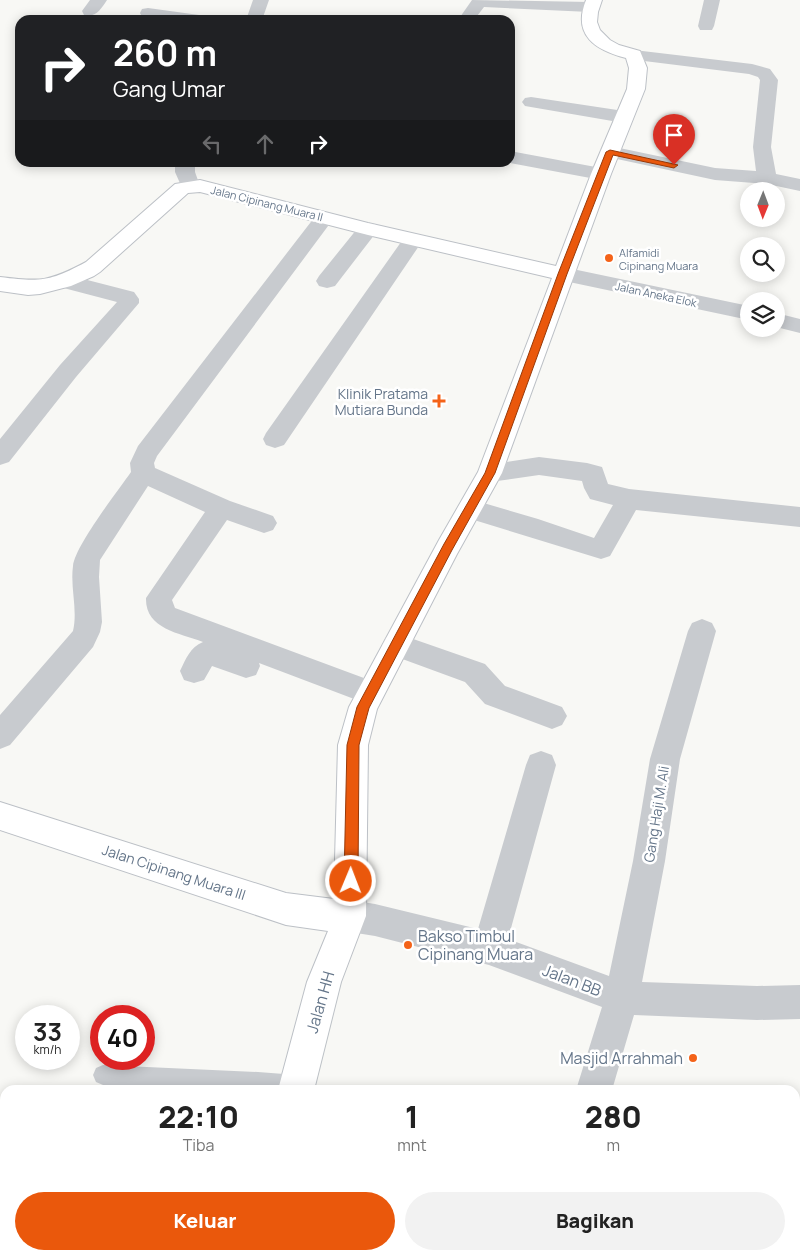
<!DOCTYPE html>
<html lang="id">
<head>
<meta charset="utf-8">
<style>
  :root { --surface:#fff; --page:#f2f2f2; --text:#222; --muted:#767676; --accent:#ea580c }
  body { margin:0; font-family:Manrope,sans-serif; background:var(--page); color:var(--text); height:100vh; display:flex; flex-direction:column; font-size:19px; white-space:nowrap }
  * { box-sizing:border-box; margin:0 }
  p { font-size:16px; color:var(--muted) }
  .icon { flex:none; width:28px; height:28px; fill:none; stroke:currentColor; stroke-width:2; stroke-linecap:round; stroke-linejoin:round }
  .map { position:relative; flex:1; overflow:hidden }
  .panel { position:absolute; left:0px; top:1085px; width:800px; height:175px; display:flex; flex-direction:column; background:var(--surface); border-radius:15px 15px 0 0; box-shadow:0 2px 12px #0003 }
  .panel>* { flex:none }
  .top-card { position:absolute; left:15px; top:15px; width:500px; height:152px; border-radius:15px; box-shadow:0 2px 12px #0003; background:#202124; color:#fff; overflow:hidden }
  .needle { width:32px; rotate:181deg }
  .tools { position:absolute; left:740px; top:182px; display:grid; gap:10px }
  .tools a { display:grid; place-items:center; width:45px; height:45px; border-radius:50%; background:var(--surface); box-shadow:0 2px 12px #0003; font-size:25px }
  .speed { position:absolute; left:15px; top:1005px; display:flex; gap:10px; font-size:25px; font-weight:700; text-align:center }
  .speed>* { display:grid; place-content:center; width:65px; height:65px; border-radius:50%; background:var(--surface); box-shadow:0 2px 12px #0003; line-height:1 }
  .speed small { font-size:12px; font-weight:400 }
  .speed .limit { border:8px solid #d22; background:#fff; color:#111 }
  .pin { position:absolute; display:grid; place-items:center; width:42px; height:42px; color:#fff; margin:-51px -21px; border-radius:50% 50% 50% 0; rotate:-45deg; box-shadow:0 0 5px #0007 }
  .pin .icon { rotate:45deg }
  .me { position:absolute; width:55px; margin:-28px; rotate:1deg; stroke-linejoin:round; filter:drop-shadow(0 0 4px #0008) }
  .turn { display:flex; align-items:center; gap:18px; height:105px; padding:0 15px; font-size:22px }
  .turn .icon { width:65px; height:65px; stroke-width:2.5 }
  .turn b { display:block; font-size:35px; line-height:42px }
  .lanes { display:flex; align-items:center; height:48px; padding:0 15px; background:#0003; justify-content:center; gap:25px; direction:ltr }
  .lanes .off { opacity:.35 }
  .eta { display:flex; justify-content:space-evenly; align-items:center; height:85px; text-align:center }
  .eta b { font-size:30px; font-weight:800; line-height:35px }
  .cta { display:flex; gap:10px; margin-top:auto; padding:10px 15px }
  .cta a { flex:1; height:58px; border-radius:30px; background:var(--accent); color:#fff; font-size:20px; font-weight:800; line-height:58px; text-align:center }
  .cta a+a { background:var(--page); color:var(--text) }
  .map>svg:first-child { display:block }
  .lines { fill:none; stroke-linecap:round; stroke-linejoin:round }
  .secondary-casing { stroke:#bcc0c6; stroke-width:2 }
  .lane { fill:#c8cbcf; fill-rule:evenodd }
  .street { fill:#c8cbcf; fill-rule:evenodd }
  .secondary { fill:#fff; fill-rule:evenodd }
  .route { fill:#ea580c; stroke:#983908 }
  .poi-dot { fill:#f46319; stroke:#fff; stroke-width:2 }
  .labels { text-anchor:middle; dominant-baseline:central; stroke-width:5; stroke-linejoin:round; paint-order:stroke }
  .far-street-label { font-size:11px; fill:#647589; stroke:#fff }
  .far-poi-label { font-size:11px; fill:#647589; stroke:#fff; text-anchor:start }
  .poi-label { font-size:14px; fill:#647589; stroke:#fff; text-anchor:end }
  .street-label { font-size:14px; fill:#647589; stroke:#fff }
  .near-poi-label { font-size:16px; fill:#647589; stroke:#fff; text-anchor:start }
  .near-street-label { font-size:16px; fill:#647589; stroke:#fff }
</style>
</head>
<body>
<div class="map">
<svg width="800" height="1260" viewBox="0 0 800 1260">
  <rect width="100%" height="100%" fill="#f8f8f5"/>
  <g class="lines">
    <defs>
      <path id="secondary" d="M586 0H602L598 12 597 22 600 30 610 40 619 45 640 51 647 68 645 89 611 174 502 473 457 554 377 709 368 745 366 916 341 982 314 1090H278L307 982 328 931 286 925 0 830V802L286 893 334 899 338 745 349 707 439 540 478 472 552 278 368 235 200 192 188 193 100 272 94 276 71 286 40 294 28 295 0 291V277C40 282 49 282 86 262L175 184 200 180 368 223 556 266 591 174 627 89 629 68 626 58C595 50 572 35 586 0Z
        M235 1255H273L272 1260H234Z"/>
    </defs>
    <!-- secondary casing -->
    <use href="#secondary" class="secondary-casing"/>
    <!-- lane -->
    <path class="lane" d="M103 1065 258 1072 297 1075 304 1079 308 1086 306 1090H203L103 1085 96 1082 93 1075 96 1068Z"/>
    <!-- street -->
    <path class="street" d="M90 0H107C101 9 96 18 84 15L82 11Z
      M253 0H269L262 20H246Z
      M472 0 590 2 596 3 598 7 596 11 590 12 484 7 474 20H458Z
      M704 0H720L714 26 712 30H700L698 26Z
      M148 8 199 15 205 16 207 20H163L142 17 140 13 142 9Z
      M634 50 752 64 770 69 778 80 771 147 776 174 800 179V191L767 184 715 180 603 156 600 152 603 148 610 146 715 168 756 171 753 147 760 80 758 77 749 74 628 59 625 55 628 51Z
      M531 97 624 111 631 113 633 117 631 121 624 123 525 106 522 102 525 98Z
      M510 151 601 168 608 170 611 174 608 178 601 180 510 163Z
      M175 162H195V172L200 186 197 190 190 192 183 190 175 172Z
      M324 212 331 214 334 218 157 456 154 463 155 468 230 501 273 516 277 523 273 530 264 533 227 520 172 600 175 608 380 684 384 693 380 702 370 705 259 663 260 666 256 675 246 678 212 666 204 680 194 683 184 680 180 671C186 659 190 647 203 642 179 633 145 629 146 598L205 512 148 486 100 560 99 577 102 622 100 632 93 647 10 745 0 749V715L73 631C78 609 70 588 73 566 75 546 117 492 131 472L130 463 138 446 317 214Z
      M368 223 375 224 378 229 375 234 335 286 327 288 319 286 316 281 319 276 361 224Z
      M413 234 420 235 423 240 284 445 275 448 266 445 263 439 266 433 406 235Z
      M563 267 749 306V320L555 279 552 274 555 269Z
      M64 274 134 292 139 299V303L76 377 9 462 0 465V439L60 365 117 302 56 286 53 281 56 276Z
      M776 313 800 319V333L776 327Z
      M539 457 587 463 602 467 608 484 629 489 800 507V527L636 510 610 556 601 559 461 516 457 509 461 502 470 499 538 519 594 538 613 505 590 499 584 488 582 481 539 475 490 482 481 480 478 473 481 466Z
      M702 619 712 623 716 631 680 759 665 861 642 982 757 986 800 985V1019L757 1020 634 1015 612 1090H576L602 1007 489 965 375 936 350 932 338 927 334 916 338 905 350 900 375 904 478 929 526 765 530 755 541 751 552 755 556 765 508 939 609 976 633 861 650 759 688 631 692 623Z
      M396 633 485 664 505 686 562 707 567 716 562 725 552 729 485 704 465 682 386 653 382 645 386 637Z"/>
    <!-- secondary -->
    <use href="#secondary" class="secondary"/>
  </g>
  <!-- route -->
  <path class="route" d="M610 150 678 165 674 168 613 155 567 274 495 473 452 550 369 708 359 745 358 881 356 885 351 887 346 885 344 881 347 745 357 707 444 544 485 473 558 274 606 152Z"/>
  <!-- markers -->
  <g class="poi-dot">
    <circle cx="609" cy="258" r="5"/>
    <path d="M436.5 393.5h5v5h5v5h-5v5h-5v-5h-5v-5h5z"/>
    <circle cx="408" cy="945" r="5"/>
    <circle cx="693" cy="1058" r="5"/>
  </g>
  <g class="labels">
    <!-- far-street labels -->
    <g class="far-street-label">
      <text transform="translate(267 203) rotate(14)">Jalan Cipinang Muara II</text>
      <text transform="translate(656 294) rotate(12)">Jalan Aneka Elok</text>
    </g>
    <!-- far-poi labels -->
    <g class="far-poi-label">
      <text x="619" y="252">Alfamidi<tspan x="619" dy="13">Cipinang Muara</tspan></text>
    </g>
    <!-- poi labels -->
    <g class="poi-label">
      <text x="428" y="393">Klinik Pratama<tspan x="428" dy="16">Mutiara Bunda</tspan></text>
    </g>
    <!-- street labels -->
    <g class="street-label">
      <text transform="translate(656 814) rotate(-81)">Gang Haji M. Ali</text>
      <text transform="translate(174 872) rotate(18)">Jalan Cipinang Muara III</text>
    </g>
    <!-- near-poi labels -->
    <g class="near-poi-label">
      <text x="418" y="936">Bakso Timbul<tspan x="418" dy="18">Cipinang Muara</tspan></text>
      <text x="683" y="1058" text-anchor="end">Masjid Arrahmah</text>
    </g>
    <!-- near-street labels -->
    <g class="near-street-label">
      <text transform="translate(572 980) rotate(21)">Jalan BB</text>
      <text transform="translate(320 1002) rotate(-74)">Jalan HH</text>
    </g>
  </g>
</svg>
<div class="tools">
<a><svg class="needle" viewBox="-14 -14 28 28"><path d="M0-13l5 13h-10z" fill="#e53935"/><path d="M0 13l5-13h-10z" fill="#767676"/></svg></a>
<a><svg class="icon" aria-label="search" viewBox="0 0 24 24"><circle cx="10" cy="10" r="6"/><path d="M15 15l6 6"/></svg></a>
<a><svg class="icon" aria-label="layers" viewBox="0 0 24 24"><path d="M12 4l9 5-9 5-9-5zM3 14l9 5 9-5"/></svg></a>
</div>
<div class="speed"><div>33<small>km/h</small></div><div class="limit">40</div></div>
<div class="pin" style="left:674px;top:165px;background:#d93025"><svg class="icon" aria-label="arrive" viewBox="0 0 24 24"><path d="M6 21V4h12l-3 4 3 4H6"/></svg></div>
<svg class="me" style="left:351px;top:881px" viewBox="-20 -20 40 40"><circle r="17" fill="#ea580c" stroke="#fff" stroke-width="3"/><path d="M0-11L8 9 0 5-8 9z" fill="#fff"/></svg>
<div class="top-card">
<div class="turn"><svg class="icon" aria-label="right" viewBox="0 0 24 24"><path d="M7 20v-9h11M14 6l5 5-5 5"/></svg><div><b>260 m</b>Gang Umar</div></div>
<div class="lanes"><svg class="icon off" aria-label="left" viewBox="0 0 24 24"><path d="M17 20v-9H6M10 6l-5 5 5 5"/></svg><svg class="icon off" aria-label="ahead" viewBox="0 0 24 24"><path d="M12 20V5M6 11l6-6 6 6"/></svg><svg class="icon" aria-label="right" viewBox="0 0 24 24"><path d="M7 20v-9h11M14 6l5 5-5 5"/></svg></div>
</div>
<section class="panel">
<div class="eta">
<div><b>22:10</b><p>Tiba</p></div>
<div><b>1</b><p>mnt</p></div>
<div><b>280</b><p>m</p></div>
</div>
<div class="cta"><a>Keluar</a><a>Bagikan</a></div>
</section>
</div>
</body>
</html>
